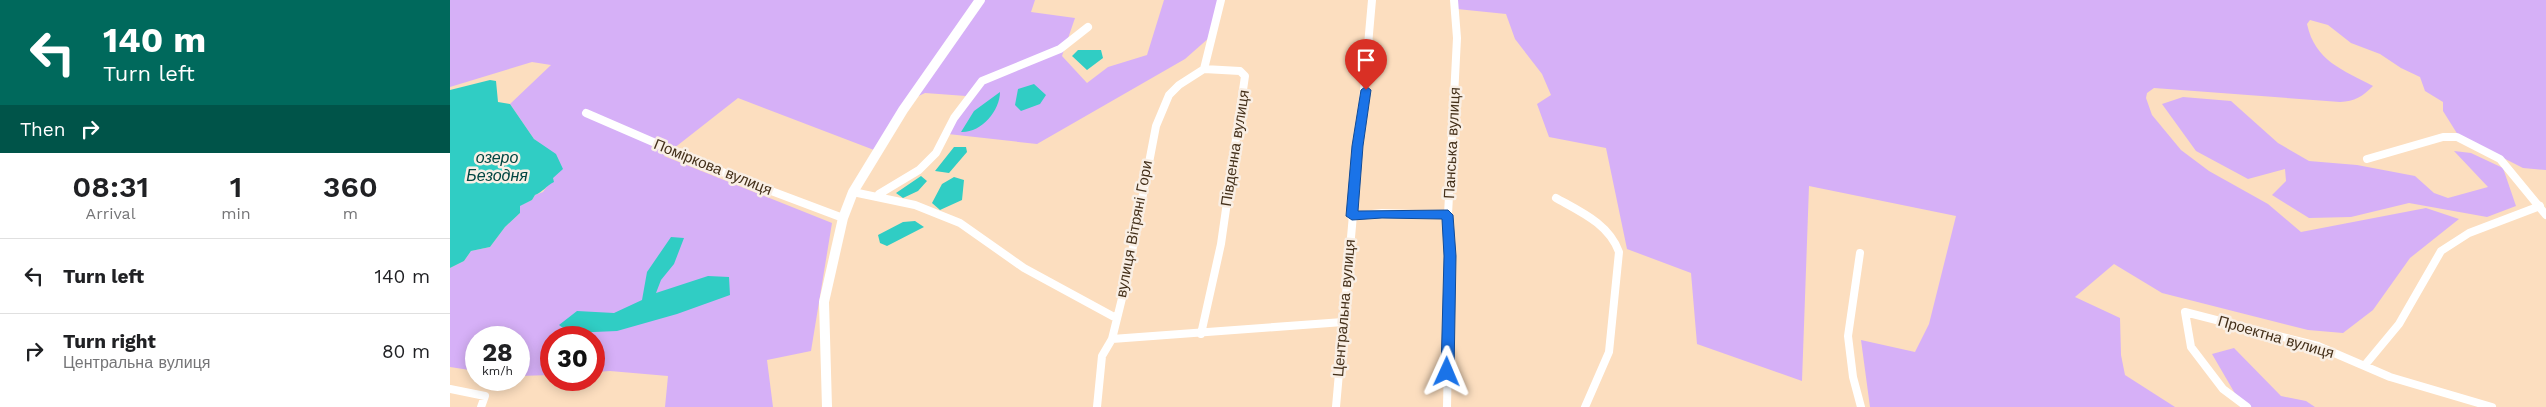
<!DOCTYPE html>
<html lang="en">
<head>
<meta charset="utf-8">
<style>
  :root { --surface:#fff; --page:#f6f6f6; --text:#202124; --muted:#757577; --line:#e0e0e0 }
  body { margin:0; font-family:"Work Sans",sans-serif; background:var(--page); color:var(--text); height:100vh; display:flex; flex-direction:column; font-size:19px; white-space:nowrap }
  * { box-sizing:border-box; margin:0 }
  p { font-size:16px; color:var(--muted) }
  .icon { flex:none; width:28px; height:28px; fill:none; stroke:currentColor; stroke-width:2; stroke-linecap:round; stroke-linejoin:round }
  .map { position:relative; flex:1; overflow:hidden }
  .panel { display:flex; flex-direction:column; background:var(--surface); width:450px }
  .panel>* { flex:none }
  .guide { background:#00695c; color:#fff; overflow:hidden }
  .speed { position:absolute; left:15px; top:326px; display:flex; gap:10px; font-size:25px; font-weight:700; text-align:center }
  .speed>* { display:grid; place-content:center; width:65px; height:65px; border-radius:50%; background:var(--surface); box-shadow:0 2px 12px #0003; line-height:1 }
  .speed small { font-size:12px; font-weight:400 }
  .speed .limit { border:8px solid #d22; background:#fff; color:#111 }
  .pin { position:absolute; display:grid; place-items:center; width:42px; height:42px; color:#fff; margin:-51px -21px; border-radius:50% 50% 50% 0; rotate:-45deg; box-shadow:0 0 5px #0007 }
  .pin .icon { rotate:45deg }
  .me { position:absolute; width:55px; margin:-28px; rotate:1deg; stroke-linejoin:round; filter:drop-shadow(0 0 4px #0008) }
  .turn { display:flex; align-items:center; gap:18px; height:105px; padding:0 20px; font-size:22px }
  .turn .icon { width:65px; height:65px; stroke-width:2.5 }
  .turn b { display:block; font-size:35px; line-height:42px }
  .then { display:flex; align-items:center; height:48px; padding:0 20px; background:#0003; gap:10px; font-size:19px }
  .eta { display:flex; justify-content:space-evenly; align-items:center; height:85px; text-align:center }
  .eta b { font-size:30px; font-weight:600; line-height:35px }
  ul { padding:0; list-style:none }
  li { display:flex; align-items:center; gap:15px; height:75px; padding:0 20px; border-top:1px solid var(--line) }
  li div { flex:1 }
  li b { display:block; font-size:19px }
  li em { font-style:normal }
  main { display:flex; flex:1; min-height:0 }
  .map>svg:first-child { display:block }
  .green { fill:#d6b0f7 }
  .water { fill:#30cdc4 }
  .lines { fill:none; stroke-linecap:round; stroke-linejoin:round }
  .minor { stroke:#fff; stroke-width:8 }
  .tertiary { stroke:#fff; stroke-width:10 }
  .route { fill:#1a73e8; stroke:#114b97 }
  .labels { text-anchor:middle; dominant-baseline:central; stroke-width:5; stroke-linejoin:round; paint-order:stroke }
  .street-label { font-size:15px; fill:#432f19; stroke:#f9efe5 }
  .water-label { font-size:16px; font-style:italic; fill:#004642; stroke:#f9efe5 }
</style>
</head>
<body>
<main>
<section class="panel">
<div class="guide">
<div class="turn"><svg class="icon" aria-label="left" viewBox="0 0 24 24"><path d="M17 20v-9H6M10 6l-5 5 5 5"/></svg><div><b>140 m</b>Turn left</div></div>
<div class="then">Then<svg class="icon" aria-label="right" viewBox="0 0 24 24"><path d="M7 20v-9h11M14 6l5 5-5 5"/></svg></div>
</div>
<div class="eta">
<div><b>08:31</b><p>Arrival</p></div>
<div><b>1</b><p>min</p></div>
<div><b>360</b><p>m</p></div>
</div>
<ul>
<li><svg class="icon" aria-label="left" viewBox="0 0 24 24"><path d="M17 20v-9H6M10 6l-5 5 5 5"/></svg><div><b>Turn left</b></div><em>140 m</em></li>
<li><svg class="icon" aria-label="right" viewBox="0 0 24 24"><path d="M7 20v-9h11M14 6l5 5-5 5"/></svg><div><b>Turn right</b><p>Центральна вулиця</p></div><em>80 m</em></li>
</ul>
</section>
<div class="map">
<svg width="2096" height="407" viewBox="0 0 2096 407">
  <rect width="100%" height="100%" fill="#fcdebf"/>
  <!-- green -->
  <path class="green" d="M0 0H585L581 12 625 18 612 56 637 83 658 67 697 55 714 0H768L760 37 735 59 587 144 498 134 516 96 475 93 460 100 424 150 288 98 214 156 382 223 361 351 317 360 323 407H215L218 376 160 371 144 372V338H101V375L69 376V338H26V371L0 367V268L14 261 21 251 40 247 55 227 70 213 69 206 82 200 85 195 93 192 103 178 100 152 84 139 60 104 101 65 82 62 0 87Z
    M1003 0H2096V170L2073 168 2008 135 1993 111V102L1975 91 1970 77 1951 68 1930 54 1901 43 1878 25 1860 20 1857 24C1865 61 1893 70 1923 86 1912 97 1905 101 1890 102L1704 88 1697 93 1696 98 1702 115 1731 150 1759 171 1818 204 1851 232 1976 208 2009 219 1960 258 1923 310 1893 333 1858 330 1712 293 1664 264 1625 297 1670 318 1671 355 1675 375 1725 407H1420L1411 340 1465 352 1479 324 1506 216 1359 186 1352 381 1247 344 1241 273 1177 249 1156 148 1099 137 1087 104 1101 95 1092 74 1065 39 1056 14 1007 9Z
    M1733 97 1781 101 1828 143 1859 161 1907 165 1965 176 1984 193 1998 198 2038 187 2004 151 2021 153 2053 168 2066 206 2037 217 1959 203 1901 217 1859 218 1822 195 1836 181 1835 169 1798 179 1746 151 1712 104Z
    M1784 348 1831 396 1856 401 1865 407H1800L1787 397 1762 354Z"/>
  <!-- water -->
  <path class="water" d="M628 50H651L653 58 637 70 622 56Z
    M40 80 46 81 48 102 60 104 84 139 106 154 113 169 103 178 104 182C96 186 93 192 85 195L82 200 70 206V213L55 227 40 247 21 251 14 261 0 268V90Z
    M584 84 596 95 590 104 571 111 565 105 568 89Z
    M550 92C550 111 531 133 511 132L524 111Z
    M504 147H516L517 152 499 173 485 171Z
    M471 176 477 181 468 191 453 198 446 193Z
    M504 177 514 180 512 200 490 210 482 203 492 184Z
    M465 221 474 227 437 246 430 243 428 235 453 222Z
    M221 237 234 238 224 264 211 280 206 293 258 276 279 277 280 295 227 314 167 331 120 333 109 325 127 311 164 313 192 300 197 272Z"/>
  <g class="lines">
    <!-- minor -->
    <path class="minor" d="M754 69 771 0
      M136 113 284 177 393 218
      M1917 159 1993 137H2007L2050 159 2096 215
      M403 192 465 205 510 223 574 268 666 318
      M429 194 469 170 486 153 504 118 532 81 610 49 638 27
      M1106 198C1131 212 1159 224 1169 252L1159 352 1135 407
      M901 216 932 213 998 215
      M1410 253 1398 336 1403 377 1411 407
      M751 334 771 244 795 76 790 71 754 69
      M662 339 893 322
      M1915 365 1949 324 1991 251 2019 233 2090 206
      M0 389 35 396 31 407
      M647 407 652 356 662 339 677 278 706 126 719 95 729 85 754 69
      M886 407 922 0
      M997 407 1000 256 998 215 1007 38 1004 0
      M1797 407 1773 389 1741 347 1735 312 1868 346 1940 377 2042 407"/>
    <!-- tertiary -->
    <path class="tertiary" d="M377 407 374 302 393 218 403 192 453 110 530 0"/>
  </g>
  <!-- route -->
  <path class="route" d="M916 86 921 90 913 146 908 211 998 210 1003 215 1006 256 1004 372 997 377 991 372 994 256 992 219 932 218 902 220 896 216 902 146 911 90Z"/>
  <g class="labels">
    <!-- street labels -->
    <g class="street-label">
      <text transform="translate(1002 143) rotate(-87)">Панська вулиця</text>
      <text transform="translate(785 148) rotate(-81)">Південна вулиця</text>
      <text transform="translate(263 167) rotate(22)">Поміркова вулиця</text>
      <text transform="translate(684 229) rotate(-79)">вулиця Вітряні Гори</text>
      <text transform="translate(894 308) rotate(-85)">Центральна вулиця</text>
      <text transform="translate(1826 337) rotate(16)">Проектна вулиця</text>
    </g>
    <!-- water labels -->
    <g class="water-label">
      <text x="47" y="157">озеро<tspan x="47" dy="18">Безодня</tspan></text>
    </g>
  </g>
</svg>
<div class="speed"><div>28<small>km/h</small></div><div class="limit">30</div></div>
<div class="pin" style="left:916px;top:90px;background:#d93025"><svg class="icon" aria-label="arrive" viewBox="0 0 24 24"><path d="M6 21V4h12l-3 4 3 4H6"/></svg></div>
<svg class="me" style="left:997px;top:372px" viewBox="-20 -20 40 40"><path d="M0-17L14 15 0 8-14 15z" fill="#1a73e8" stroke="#fff" stroke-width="4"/></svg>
</div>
</main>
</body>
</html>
